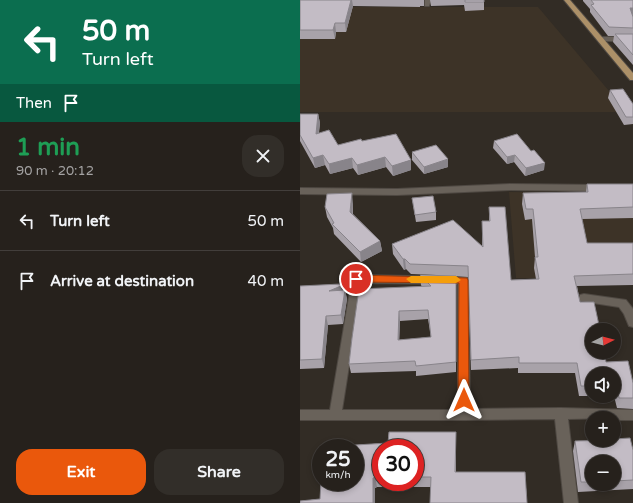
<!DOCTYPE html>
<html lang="en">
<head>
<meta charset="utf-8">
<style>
  :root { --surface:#26211c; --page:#322e29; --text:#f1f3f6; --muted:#a4a3a3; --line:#423e3b; --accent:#ea580c }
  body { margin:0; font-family:"Varela Round",sans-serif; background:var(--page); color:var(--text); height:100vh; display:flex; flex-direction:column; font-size:15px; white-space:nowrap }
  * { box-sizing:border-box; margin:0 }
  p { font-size:13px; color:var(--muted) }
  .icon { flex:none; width:22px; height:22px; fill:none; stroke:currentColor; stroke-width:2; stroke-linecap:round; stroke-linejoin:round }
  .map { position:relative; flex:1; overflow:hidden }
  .details { display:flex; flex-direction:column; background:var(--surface); width:300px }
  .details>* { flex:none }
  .guide { background:#0b6e4f; color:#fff; overflow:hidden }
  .needle { width:26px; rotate:84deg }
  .controls { position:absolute; left:285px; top:323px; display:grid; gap:8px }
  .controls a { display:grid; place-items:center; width:36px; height:36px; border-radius:50%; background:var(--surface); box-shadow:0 2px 6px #0003,0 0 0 1px var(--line); font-size:20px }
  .speed { position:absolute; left:12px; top:439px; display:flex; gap:8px; font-size:20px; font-weight:700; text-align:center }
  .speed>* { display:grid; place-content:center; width:52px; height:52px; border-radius:50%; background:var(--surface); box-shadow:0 2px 6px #0003,0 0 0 1px var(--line); line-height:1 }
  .speed small { font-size:10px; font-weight:400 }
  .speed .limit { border:6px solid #d22; background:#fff; color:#111 }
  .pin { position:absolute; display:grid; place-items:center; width:34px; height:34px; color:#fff; margin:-17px; border:2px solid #fff; border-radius:50%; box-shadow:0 1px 4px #0007 }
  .me { position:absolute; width:44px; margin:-22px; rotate:0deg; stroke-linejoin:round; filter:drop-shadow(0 0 3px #0008) }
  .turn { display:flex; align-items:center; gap:14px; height:84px; padding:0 16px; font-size:18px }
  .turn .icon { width:52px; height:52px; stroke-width:2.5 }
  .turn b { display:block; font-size:28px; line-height:34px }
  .then { display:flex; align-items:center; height:38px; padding:0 16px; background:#0003; gap:8px; font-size:15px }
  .round { display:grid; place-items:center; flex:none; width:42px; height:42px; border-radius:16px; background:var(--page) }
  .head { display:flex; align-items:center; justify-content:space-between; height:68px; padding:0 16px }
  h1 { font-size:24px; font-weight:700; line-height:30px; color:#1e9e55 }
  .cta { display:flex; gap:8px; margin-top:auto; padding:8px 16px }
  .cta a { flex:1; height:46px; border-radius:16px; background:var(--accent); color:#fff; font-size:16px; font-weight:700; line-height:46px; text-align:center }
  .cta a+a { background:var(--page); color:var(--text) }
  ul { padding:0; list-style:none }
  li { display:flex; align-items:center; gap:12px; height:60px; padding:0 16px; border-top:1px solid var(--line) }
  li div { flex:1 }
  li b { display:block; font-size:15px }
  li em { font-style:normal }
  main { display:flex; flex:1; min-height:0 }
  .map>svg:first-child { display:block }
  .built { fill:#3d3327 }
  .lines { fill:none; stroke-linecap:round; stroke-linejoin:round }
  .minor-casing { stroke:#4f4943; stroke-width:2 }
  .major-casing { stroke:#4f4943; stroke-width:2 }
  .minor { fill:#69625a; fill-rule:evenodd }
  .major { fill:#ac9068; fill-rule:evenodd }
  .wall { fill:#a8a2a9; fill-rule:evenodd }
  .shaded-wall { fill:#88848a }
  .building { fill:#c3bcc5; stroke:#88848a; fill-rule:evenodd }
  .route { fill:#ea580c; stroke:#983908 }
  .slow { fill:#f59e0b }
</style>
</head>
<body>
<main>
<section class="details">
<div class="guide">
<div class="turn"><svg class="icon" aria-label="left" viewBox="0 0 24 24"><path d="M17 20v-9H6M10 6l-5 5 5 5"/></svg><div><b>50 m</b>Turn left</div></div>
<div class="then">Then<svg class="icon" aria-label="arrive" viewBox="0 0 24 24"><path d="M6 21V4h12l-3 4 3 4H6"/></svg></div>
</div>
<div class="head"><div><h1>1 min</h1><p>90 m · 20:12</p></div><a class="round"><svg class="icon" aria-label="close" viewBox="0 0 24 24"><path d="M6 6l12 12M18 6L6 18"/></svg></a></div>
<ul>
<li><svg class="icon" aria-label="left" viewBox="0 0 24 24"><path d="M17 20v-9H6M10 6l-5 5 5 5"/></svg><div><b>Turn left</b></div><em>50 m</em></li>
<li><svg class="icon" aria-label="arrive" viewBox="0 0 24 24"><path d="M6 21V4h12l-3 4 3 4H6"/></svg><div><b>Arrive at destination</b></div><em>40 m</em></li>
</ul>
<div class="cta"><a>Exit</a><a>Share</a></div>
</section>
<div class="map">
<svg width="333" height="503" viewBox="0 0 333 503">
  <rect width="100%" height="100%" fill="#322c25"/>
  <!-- built -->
  <path class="built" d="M0 7H238L309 91 324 112H0Z
    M209 192 333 193V278H216Z"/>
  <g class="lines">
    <defs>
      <path id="minor" d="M125 0H131L129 6H125Z
        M333 37V41H300L297 39 300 37Z
        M210 184 299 185 304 188 299 191 210 190 97 195 0 194V188L97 189Z
        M57 275 167 277 168 280 170 409 261 408 333 410V420H314V418L268 419 278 503H264L255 419 164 420H0V410H30L52 279 53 276ZM62 283 158 284V410H42Z
        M284 294 326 300 333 309V327L329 326 324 314 319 307 280 301 279 298 280 295Z"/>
      <path id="major" d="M264 0H270L333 73V80H330Z"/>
    </defs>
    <!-- minor casing -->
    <use href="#minor" class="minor-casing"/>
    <!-- major casing -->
    <use href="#major" class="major-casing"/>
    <!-- minor -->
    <use href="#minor" class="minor"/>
    <!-- major -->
    <use href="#major" class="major"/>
  </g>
  <!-- wall -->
  <path class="wall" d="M0 0H124V6H120V7L53 6 46 32H36L35 39H0Z
    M130 0H184V10L165 11 164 5 131 6Z
    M283 0H333V65L313 42 314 36H308L290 12V9L283 1Z
    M310 90 333 104V124L324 125 308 98Z
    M0 114H18L20 123 19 133 38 145 62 141 111 170 93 176 86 167 58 175 53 168 30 174 25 165 15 168 0 141Z
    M194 141 244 170 225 176 214 162 207 164 193 148Z
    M112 152 148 159V167L124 174 112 160Z
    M287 184H333V218L282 219 287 243H333V285L277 286 280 302 306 362 333 383V409L317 408 314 396V374H292V396H279L275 373H218V368L171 370 168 277 156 276V372L116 376V371L51 373 49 364 52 338 122 287 121 285 120 275H136L111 274 106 269 104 270 93 254 92 244 182 246V221H189V207L211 280 236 279 234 268 235 257 232 219 225 220 222 204 223 193 286 192ZM128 319 131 337 99 340 100 321Z
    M112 198 136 212V220L116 222Z
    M53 204V214L80 241 82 251 61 262 34 234 33 228 27 217 25 207Z
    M0 286 45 290 47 299 43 324 28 325 24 368 0 369Z
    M89 432H156V472H225L227 503H130L131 487H77L75 488V503H0V501L20 499 21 482H55V448H23V447L88 443ZM81 448H115V482H81Z
    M275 441 333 450V489L278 492 273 451ZM292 462H314V484H292Z"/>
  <!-- shaded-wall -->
  <path class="shaded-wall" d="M51 0H52L53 6 46 32 45 23Z
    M330 8H333V16H328Z
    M35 23 36 32 35 39 33 30Z
    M18 114 20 123 17 144 16 134Z
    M23 155 25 165 15 168 13 158Z
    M215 155 214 162 207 164V157Z
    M85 157 86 167 58 175 57 165Z
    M52 158 53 168 30 174 29 164Z
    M148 159V167L124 174V167Z
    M111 160V170L93 176 92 166Z
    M245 163 244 170 225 176 226 168Z
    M52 193 53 204 52 222 50 212Z
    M80 241 82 251 61 262 60 252Z
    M103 259H105L106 269 104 270Z
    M41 286 43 295 29 291Z
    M45 290 47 299 43 324 41 315Z
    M99 311 100 321 99 350 98 340Z
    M26 316 28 325 24 368 22 359Z
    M75 477 77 487 75 488V503H73V478Z"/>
  <!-- building -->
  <path class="building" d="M0 0H51L45 23H35L33 30H0Z
    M165 0H184V2H165Z
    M291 0H333V8H330L333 17V28L309 27 291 5 294 4Z
    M315 34H333V55Z
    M323 89 333 104V117H326L310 90Z
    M0 114H18L16 134 29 130 38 145 61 139 62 141 96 134 111 160 92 166 85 157 57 165 52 158 29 164 23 155 13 158 0 135Z
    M217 134 231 151 234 150 245 163 226 168 215 155 207 157 194 141Z
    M136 145 148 159 124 167 112 152Z
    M287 184H333V207L280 209 287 243H333V274L274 276 280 302H294L300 330H292V352H304L306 362 328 361 333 383V398H319L317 385H314V374H292V386H281L277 363H219V357L171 360 168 266 110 264 105 259H103L92 244 153 220 183 247 182 221H190L189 207H205L211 280 239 279 235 257H238L233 209H226L223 193 288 192Z
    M52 193 50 212 80 241 60 252 32 224 34 223 25 207 27 194Z
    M133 196 136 212 115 215 112 198Z
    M120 275 156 276V362L116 366 115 361 49 364 52 338 59 289 131 286ZM128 310 131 337 98 340 99 311Z
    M41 284V286L29 291 45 290 41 315 26 316 22 359 0 360V286Z
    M89 432H156L155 472H225L227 503H130L131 477H115V448H81V477H75L73 478V503H0V501L20 499 21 482H55V448H23V447L88 443Z
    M330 438 333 450V480L314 481V462H292V482H281L275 441 314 440V439Z"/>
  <!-- route -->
  <path class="route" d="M56 275 167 278 168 280 169 400 168 403 164 405 160 403 158 400 159 283 56 282 52 279Z"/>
  <!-- slow -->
  <path class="slow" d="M111 276H156L161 280 156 283H111L106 279Z"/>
</svg>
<div class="controls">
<a><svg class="needle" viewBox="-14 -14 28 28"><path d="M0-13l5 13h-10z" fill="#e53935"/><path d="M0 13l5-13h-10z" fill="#a4a3a3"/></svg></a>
<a><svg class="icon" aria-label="sound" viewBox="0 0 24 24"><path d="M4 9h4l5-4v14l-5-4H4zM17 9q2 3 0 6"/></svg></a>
<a>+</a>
<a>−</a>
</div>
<div class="speed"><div>25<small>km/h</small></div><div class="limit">30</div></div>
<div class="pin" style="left:56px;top:279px;background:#d93025"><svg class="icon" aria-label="arrive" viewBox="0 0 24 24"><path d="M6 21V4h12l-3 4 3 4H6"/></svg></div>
<svg class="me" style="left:164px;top:400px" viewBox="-20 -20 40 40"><path d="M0-17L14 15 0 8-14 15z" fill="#ea580c" stroke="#fff" stroke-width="4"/></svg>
</div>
</main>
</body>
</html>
